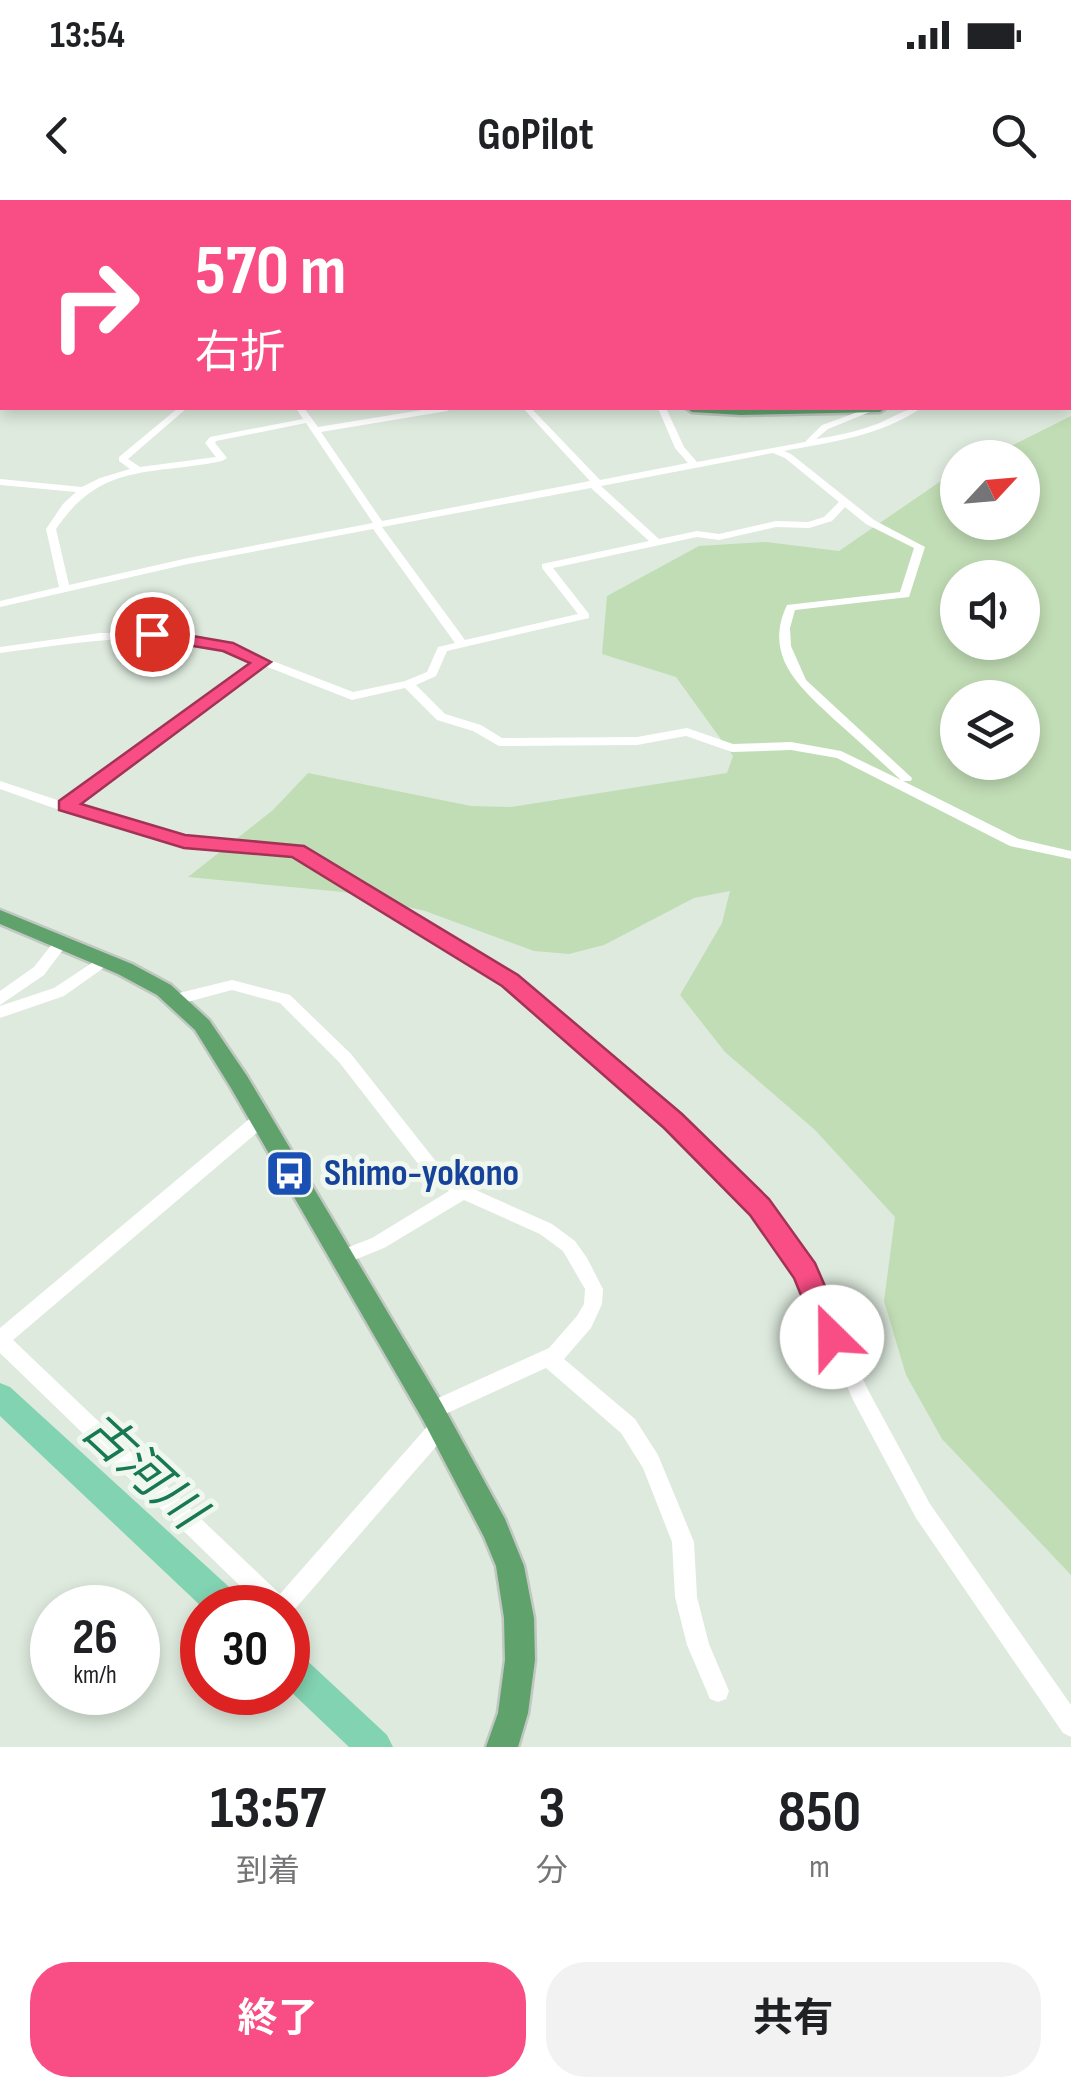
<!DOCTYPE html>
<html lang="ja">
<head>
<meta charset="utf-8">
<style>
  :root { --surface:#fff; --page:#f2f2f2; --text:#202124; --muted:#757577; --accent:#f94e85 }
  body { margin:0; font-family:"Sofia Sans Condensed","Noto Sans JP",sans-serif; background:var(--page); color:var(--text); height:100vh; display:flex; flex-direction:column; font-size:38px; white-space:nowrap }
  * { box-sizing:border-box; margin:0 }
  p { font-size:32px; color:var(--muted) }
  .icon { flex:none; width:55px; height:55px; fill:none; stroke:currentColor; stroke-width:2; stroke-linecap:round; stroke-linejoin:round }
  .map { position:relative; height:1547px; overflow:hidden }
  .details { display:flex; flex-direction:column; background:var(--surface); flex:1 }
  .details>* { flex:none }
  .top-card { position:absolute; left:0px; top:0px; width:1072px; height:210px; box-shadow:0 5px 15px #0003; background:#f94e85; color:#fff; overflow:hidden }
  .needle { width:65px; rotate:64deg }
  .buttons { position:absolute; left:940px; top:240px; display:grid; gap:20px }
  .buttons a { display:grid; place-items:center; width:100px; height:100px; border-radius:50%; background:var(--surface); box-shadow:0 5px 15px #0003; font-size:50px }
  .speed { position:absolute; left:30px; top:1385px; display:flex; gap:20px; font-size:50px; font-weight:700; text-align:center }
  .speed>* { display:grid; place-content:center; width:130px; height:130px; border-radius:50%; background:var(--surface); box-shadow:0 5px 15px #0003; line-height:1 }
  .speed small { font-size:25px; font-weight:400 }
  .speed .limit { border:15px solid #d22; background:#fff; color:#111 }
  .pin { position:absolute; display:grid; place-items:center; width:85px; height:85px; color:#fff; margin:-42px; border:5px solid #fff; border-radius:50%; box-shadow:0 2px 10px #0007 }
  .me { position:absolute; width:110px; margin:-55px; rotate:337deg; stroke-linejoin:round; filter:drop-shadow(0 0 8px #0008) }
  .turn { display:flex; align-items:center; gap:35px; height:210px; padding:0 30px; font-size:45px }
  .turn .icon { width:130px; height:130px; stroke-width:2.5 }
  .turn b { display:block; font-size:70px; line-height:85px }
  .eta { display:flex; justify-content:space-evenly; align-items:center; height:170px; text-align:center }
  .eta b { font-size:60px; font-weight:700; line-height:70px }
  .primary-button { display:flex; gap:20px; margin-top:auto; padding:20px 30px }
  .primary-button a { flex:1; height:115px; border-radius:40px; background:var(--accent); color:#fff; font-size:40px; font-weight:700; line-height:115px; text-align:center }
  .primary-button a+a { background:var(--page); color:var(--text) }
  .status { display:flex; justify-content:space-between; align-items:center; height:70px; padding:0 50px; background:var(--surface); direction:ltr }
  .status svg { height:28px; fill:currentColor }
  header { display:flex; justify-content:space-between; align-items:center; height:130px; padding:0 30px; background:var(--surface); font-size:45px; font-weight:700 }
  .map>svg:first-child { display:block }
  .green { fill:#c1ddb5; fill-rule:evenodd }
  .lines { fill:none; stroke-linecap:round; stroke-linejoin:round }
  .river { fill:#82d3b2; fill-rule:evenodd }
  .major-casing { stroke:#c0c8c1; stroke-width:5 }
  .minor { fill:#fff; fill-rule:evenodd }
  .major { fill:#60a26c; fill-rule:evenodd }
  .route { fill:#f94e85; stroke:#a23356; stroke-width:2.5 }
  .labels { text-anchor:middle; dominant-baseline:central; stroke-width:10; stroke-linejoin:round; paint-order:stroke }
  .transit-label { font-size:38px; font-weight:bold; fill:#164399; stroke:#eff7ee; text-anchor:start }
  .near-water-label { font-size:48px; font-style:italic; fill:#177851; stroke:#eff7ee }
</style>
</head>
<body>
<div class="status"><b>13:54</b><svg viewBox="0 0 49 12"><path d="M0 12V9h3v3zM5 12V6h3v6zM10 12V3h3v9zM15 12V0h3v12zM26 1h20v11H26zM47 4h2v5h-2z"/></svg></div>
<header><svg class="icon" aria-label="back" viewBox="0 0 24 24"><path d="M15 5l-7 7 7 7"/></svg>GoPilot<svg class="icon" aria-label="search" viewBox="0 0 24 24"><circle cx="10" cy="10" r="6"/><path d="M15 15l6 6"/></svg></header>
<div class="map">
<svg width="1071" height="1547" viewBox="0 0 1071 1547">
  <rect width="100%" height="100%" fill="#deeade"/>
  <!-- green -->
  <path class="green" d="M1071 216V1375L942 1239 906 1175 884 1101 895 1017 815 930 725 852 680 795 722 723 730 691 694 698 604 745 569 754 534 751 425 711 343 692 188 677 273 610 308 573 471 606 511 607 727 573 733 556 676 477 602 454 607 396 699 346 766 342 839 351 957 270 958 322H1022V258L989 257ZM958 378H1022V442H958ZM958 498H1022V562H958Z"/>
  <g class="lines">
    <!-- river -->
    <path class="river" d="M0 1183 10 1187 239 1396 243 1408H203L0 1216Z
      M288 1449 300 1454 387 1535 393 1547H349L288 1489Z"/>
    <defs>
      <path id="major" d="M0 26H2V32H0Z
        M1070 173H1071V179H1070Z
        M686 208H886L880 212 741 215 692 212Z
        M0 710 132 764 171 785 209 820 247 876 441 1202 505 1319 524 1366 534 1418 535 1460 528 1513 518 1547H486L498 1513 505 1460 504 1418 496 1366 484 1337 423 1220 231 888 195 830 157 795 118 774 0 724Z"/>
    </defs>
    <!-- major casing -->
    <use href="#major" class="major-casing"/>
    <!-- minor -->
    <path class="minor" d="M806 0H813L815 2H808Z
      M906 0H913L915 2H908Z
      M993 0H1001L1003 2H996Z
      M1070 18H1071V22H1070Z
      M1070 32H1071V37H1070Z
      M0 82H2V87H0Z
      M1070 91H1071V96H1070Z
      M0 127H2V132H0Z
      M0 159 2 160V167H0Z
      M2 188V196L0 197V189Z
      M178 208H187L128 259 140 267 216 257 205 243 210 237 303 219 296 208H304L318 227 434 208H451L447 211 321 232 382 321 590 281 523 208H531L600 280 688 263 675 248 658 208H666L684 247 697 262 805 242 822 225 869 208 877 209 828 229 816 239C836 236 855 232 874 225 890 220 905 207 921 208 881 236 831 242 784 251L791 254 874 320 925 347 909 397 795 410 790 428 791 446 806 480 912 578 911 581H903L1019 639 1071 651V659L1010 646 837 558 791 550 732 552 686 536 637 545 499 546 473 531 437 520 405 488 352 500 265 466 74 606 184 638 279 643 327 660 515 776 679 916 765 1002 811 1065 868 1190 930 1304 1071 1505V1537L1063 1533 916 1318 854 1202 798 1076 753 1012 667 926 505 784 317 666 277 651 184 646 82 618 0 589V581L63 602 255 462C229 452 201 441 172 439 114 436 57 445 0 453V447L100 433H175L231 445 353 492 405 481 427 472 438 447 455 443 373 329 188 364 0 407V401L59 387 46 329 63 304 76 292 0 285V279L82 287 100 278 130 269 119 261V257ZM306 223 373 323 188 358 69 385 56 329C102 261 151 276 222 261L227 258 215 243 216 241ZM773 253 785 258 839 302 824 317 808 322 776 321 719 334 697 331 659 339 601 286ZM591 288 649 341 542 364V368L578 414 465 440 382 327ZM845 307 866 324 914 348 900 392 787 405C762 458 802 489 837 522 859 541 880 561 901 580L841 551 791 542 733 544 687 528 637 537 502 538 481 525 445 514 416 485 436 476 447 451 589 418V414L553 368 697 337 719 340 776 327 809 328 832 321Z
      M61 738 68 743 44 775 0 805V791L34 767 56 739Z
      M104 755 109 756 111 760 109 764 64 796 0 818V806L54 788Z
      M232 780 290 795 351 854 438 964 469 987 552 1024 575 1041 587 1058 603 1089 602 1104 591 1128 564 1159 635 1219 658 1255 694 1342 697 1397 709 1444 729 1491 726 1499 718 1502 710 1499 687 1445 675 1397 672 1342 643 1268 621 1233 546 1168 432 1220 425 1218 422 1211 425 1204 549 1148 577 1116 584 1104 585 1089 563 1051 540 1034 464 1000 384 1048 342 1065 336 1062 333 1057 336 1052 372 1038 449 991 426 974 339 862 280 803 232 790 176 805 168 799 171 795Z
      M260 914 266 915 268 920 266 925 13 1140 280 1394 433 1220 440 1218 447 1220 450 1227 447 1234 288 1417V1408H263L0 1153V1128L254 915Z"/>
    <!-- major -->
    <use href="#major" class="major"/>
  </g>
  <!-- route -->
  <path class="route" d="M152 429 233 443 271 462 81 604 185 635 304 646 518 775 682 914 769 999 815 1063 847 1137 843 1146 832 1150 822 1146 794 1078 750 1015 664 928 502 786 292 657 184 648 59 610V601L250 463 223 451 146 438 144 434Z"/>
  <!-- icons -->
  <defs>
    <symbol id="bus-square" viewBox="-11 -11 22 22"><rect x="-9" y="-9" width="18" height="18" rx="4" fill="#1a4fb4" stroke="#eff7ee"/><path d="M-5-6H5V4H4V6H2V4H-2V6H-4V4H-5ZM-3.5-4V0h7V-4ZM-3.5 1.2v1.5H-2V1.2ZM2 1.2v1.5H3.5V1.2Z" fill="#fff"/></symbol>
  </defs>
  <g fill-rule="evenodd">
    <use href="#bus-square" x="262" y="946" width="55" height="55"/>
  </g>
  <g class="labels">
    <!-- transit labels -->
    <g class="transit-label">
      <text x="324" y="973">Shimo-yokono</text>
    </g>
    <!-- near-water labels -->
    <g class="near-water-label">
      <text transform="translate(142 1271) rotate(43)">古河川</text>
    </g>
  </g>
</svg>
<div class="buttons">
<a><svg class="needle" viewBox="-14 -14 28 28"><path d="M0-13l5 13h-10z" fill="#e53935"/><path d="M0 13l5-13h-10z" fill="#757577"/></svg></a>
<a><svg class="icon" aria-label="sound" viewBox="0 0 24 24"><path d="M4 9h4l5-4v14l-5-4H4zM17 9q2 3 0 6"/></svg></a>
<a><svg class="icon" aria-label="layers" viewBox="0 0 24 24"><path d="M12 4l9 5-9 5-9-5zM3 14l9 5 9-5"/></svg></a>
</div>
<div class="speed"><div>26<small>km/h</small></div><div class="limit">30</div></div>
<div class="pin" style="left:152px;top:434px;background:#d93025"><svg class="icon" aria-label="arrive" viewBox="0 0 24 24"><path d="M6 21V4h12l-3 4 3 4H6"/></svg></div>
<svg class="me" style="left:832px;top:1137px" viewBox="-20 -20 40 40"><circle r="19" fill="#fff"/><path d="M0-13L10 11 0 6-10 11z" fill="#f94e85"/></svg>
<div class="top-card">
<div class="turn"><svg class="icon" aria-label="right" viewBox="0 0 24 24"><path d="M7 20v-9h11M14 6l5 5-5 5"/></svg><div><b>570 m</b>右折</div></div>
</div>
</div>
<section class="details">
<div class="eta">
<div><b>13:57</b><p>到着</p></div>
<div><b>3</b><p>分</p></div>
<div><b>850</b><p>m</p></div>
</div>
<div class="primary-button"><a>終了</a><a>共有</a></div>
</section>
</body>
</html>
